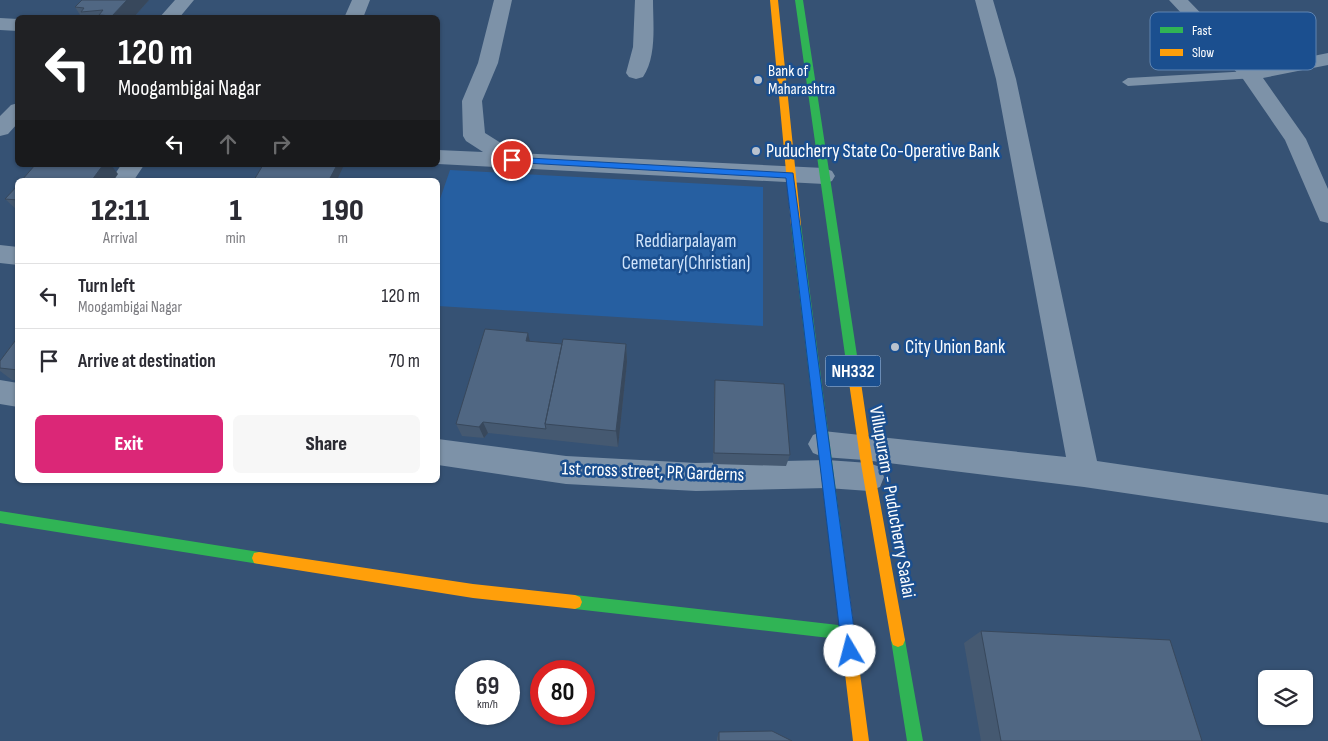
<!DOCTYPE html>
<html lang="en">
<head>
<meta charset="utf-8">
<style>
  :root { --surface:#fff; --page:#f7f7f7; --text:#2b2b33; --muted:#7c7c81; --line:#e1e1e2; --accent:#db2777 }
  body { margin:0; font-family:"Sofia Sans Condensed",sans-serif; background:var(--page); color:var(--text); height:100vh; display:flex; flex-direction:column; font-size:19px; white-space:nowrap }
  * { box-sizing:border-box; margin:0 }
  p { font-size:16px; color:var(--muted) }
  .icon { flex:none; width:28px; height:28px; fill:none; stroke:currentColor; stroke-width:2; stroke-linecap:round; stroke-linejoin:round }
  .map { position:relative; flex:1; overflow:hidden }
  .sheet { position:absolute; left:15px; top:178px; width:425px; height:305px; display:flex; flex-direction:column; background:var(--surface); border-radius:8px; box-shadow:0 1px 4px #0004 }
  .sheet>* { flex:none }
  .guide { position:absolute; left:15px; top:15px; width:425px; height:152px; border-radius:8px; box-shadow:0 1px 4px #0004; background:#202124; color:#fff; overflow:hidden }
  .fabs { position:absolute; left:1258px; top:670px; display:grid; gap:10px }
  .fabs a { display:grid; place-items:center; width:55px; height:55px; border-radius:8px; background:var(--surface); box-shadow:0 1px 4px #0004; font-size:25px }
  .speed { position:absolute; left:455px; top:660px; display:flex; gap:10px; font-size:25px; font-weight:700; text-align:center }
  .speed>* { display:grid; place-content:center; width:65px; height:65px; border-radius:50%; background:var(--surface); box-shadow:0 1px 4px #0004; line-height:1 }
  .speed small { font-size:12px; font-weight:400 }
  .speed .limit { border:8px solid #d22; background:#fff; color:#111 }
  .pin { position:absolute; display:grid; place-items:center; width:42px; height:42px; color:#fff; margin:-21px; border:2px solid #fff; border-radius:50%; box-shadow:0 1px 5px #0007 }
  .me { position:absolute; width:55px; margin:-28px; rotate:352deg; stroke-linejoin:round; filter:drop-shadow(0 0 4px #0008) }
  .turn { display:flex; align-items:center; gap:18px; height:105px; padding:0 20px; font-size:22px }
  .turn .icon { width:65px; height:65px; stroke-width:2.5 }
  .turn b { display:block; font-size:35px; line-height:42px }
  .lanes { display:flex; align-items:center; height:48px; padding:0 20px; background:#0003; justify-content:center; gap:25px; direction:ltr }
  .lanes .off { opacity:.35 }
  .eta { display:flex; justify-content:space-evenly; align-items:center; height:85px; text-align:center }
  .eta b { font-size:30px; font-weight:800; line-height:35px }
  .action { display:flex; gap:10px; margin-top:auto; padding:10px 20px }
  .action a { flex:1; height:58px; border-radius:8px; background:var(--accent); color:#fff; font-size:20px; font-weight:800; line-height:58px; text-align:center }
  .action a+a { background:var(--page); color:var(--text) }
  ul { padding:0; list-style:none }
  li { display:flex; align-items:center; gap:15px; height:65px; padding:0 20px; border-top:1px solid var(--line) }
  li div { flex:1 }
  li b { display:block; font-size:19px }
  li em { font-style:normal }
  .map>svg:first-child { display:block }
  .green { fill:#265fa1 }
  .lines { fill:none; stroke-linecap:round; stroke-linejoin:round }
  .lane { fill:#7d92a8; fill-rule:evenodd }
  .street { fill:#7d92a8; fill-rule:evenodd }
  .fast { fill:#30b455; fill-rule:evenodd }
  .slow { fill:#ff9f0a; fill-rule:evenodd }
  .wall { fill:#455971 }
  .shaded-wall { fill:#38485c }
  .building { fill:#506783; stroke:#38485c }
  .route { fill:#1a73e8; stroke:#114b97 }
  .poi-dot { fill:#b9c2ce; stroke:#1b4f8f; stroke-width:2 }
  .labels { text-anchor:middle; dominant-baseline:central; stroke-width:5; stroke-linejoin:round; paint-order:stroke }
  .far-poi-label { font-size:16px; fill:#fff; stroke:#1b4f8f; text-anchor:start }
  .shield { fill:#1b4f8f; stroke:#bbcadd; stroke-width:1 }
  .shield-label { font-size:18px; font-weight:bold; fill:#fff }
  .poi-label { font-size:19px; fill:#fff; stroke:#1b4f8f; text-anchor:start }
  .park-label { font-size:19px; fill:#cfe3fa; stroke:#1b4f8f }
  .street-label { font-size:19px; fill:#fff; stroke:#1b4f8f }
  .key { fill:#1b4f8f; stroke:#5f84b1; stroke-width:1 }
  .key-label { font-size:14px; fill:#fff }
</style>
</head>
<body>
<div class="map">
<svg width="1328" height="741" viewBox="0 0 1328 741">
  <rect width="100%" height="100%" fill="#365274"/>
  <!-- green -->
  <path class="green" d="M450 170 763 187V326L438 306V205Z"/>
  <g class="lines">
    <!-- lane -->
    <path class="lane" d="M1250 71 1255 72 1256 75 1255 78 1128 86 1122 82 1128 78Z"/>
    <!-- street -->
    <path class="street" d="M175 0H194L179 18H159Z
      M352 0H370L363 18H344Z
      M494 0H512L498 63 482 101 485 133 517 153 824 168 832 171 835 176 832 181 824 184 438 164V150L483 152 466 141 463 136 462 101 478 63Z
      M635 0H653C653 24 657 56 643 77L636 79 629 77 626 73 633 47Z
      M975 0H993L1016 79 1097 461 1328 495V523L1084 487 864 460 823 457 813 453 808 444 813 435 823 431 1066 457 996 79Z
      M1169 0H1188L1254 68 1328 53V65L1263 78 1306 139 1328 189V223L1320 221 1285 140 1243 79Z
      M0 18 18 19V31L0 30Z
      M18 103V123L8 134 0 136V116L11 105Z
      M121 165H144L134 180H111Z
      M0 245 18 247V265L0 263Z
      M0 380 18 383V407L0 404Z
      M438 439 566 456 696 463 827 460 869 463 880 467 884 477 880 487 869 491 827 488 696 491 566 484 438 465Z"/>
    <!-- fast -->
    <path class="fast" d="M795 0H803L858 362 856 365H848L846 362Z
      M796 221 801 225 850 598 848 603 843 605 838 603 836 598 791 225Z
      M0 511 259 552 264 553 266 558 264 563 259 564 0 523Z
      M575 595 847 626 852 628 854 633 852 638 847 640 575 609 570 607 568 602 570 597Z
      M898 633 903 635 905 640 923 741H907L891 640 893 635Z"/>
    <!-- slow -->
    <path class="slow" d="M770 0H778L801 225 796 229 791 225Z
      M852 357 856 359 858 362 872 458 905 640 903 645 898 647 893 645 891 640 860 458 846 362 848 359Z
      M259 552 473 584 575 595 580 597 582 602 580 607 575 609 473 598 259 564 254 563 252 558 254 553Z
      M843 591 848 593 850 598 869 741H853L836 598 838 593Z"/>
  </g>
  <!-- wall -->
  <path class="wall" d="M82 0H149L133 18H82L75 7Z
    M18 185V211L5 199Z
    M18 337V380H12L0 371V361Z
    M530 341 562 344H626L627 362 618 447 488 433 484 438 462 436 456 424Z
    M715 380 790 455 786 466 713 464 714 392Z
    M981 631 1202 741H981L964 643Z
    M719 732 792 741H717V738Z"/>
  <!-- shaded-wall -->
  <path class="shaded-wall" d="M127 0H149L133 18H113L112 16Z
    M103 165H111L118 174 114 180H92Z
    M337 165H344L337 180H329Z
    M528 333 531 346 526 341Z
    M626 344 627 362 618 447 616 431Z
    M483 422 488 433 484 438 479 427Z"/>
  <!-- building -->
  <path class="building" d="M82 0H127L112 16 99 15 103 10 81 12 84 8 75 7Z
    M35 165H103L92 180H22Z
    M263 165H337L329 180H254Z
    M18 185V200L5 199Z
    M485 329 528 333 526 341 562 344 545 424 546 429 483 422 479 427 456 424Z
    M18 337V370L0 368V361Z
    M563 339 626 344 616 431 545 424Z
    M715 380 784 384 790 455 714 453Z
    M981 631 1170 640 1202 741H1001Z
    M772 731 792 741H719V732Z"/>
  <!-- route -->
  <path class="route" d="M512 157 793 173 857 651 855 656 850 658 845 656 842 651 786 178 508 162V158Z"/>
  <!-- markers -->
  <g class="poi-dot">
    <circle cx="758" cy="80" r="5"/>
    <circle cx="756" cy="151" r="5"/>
    <circle cx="895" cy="347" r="5"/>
  </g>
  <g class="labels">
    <!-- far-poi labels -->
    <g class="far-poi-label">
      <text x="768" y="71">Bank of<tspan x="768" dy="18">Maharashtra</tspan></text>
    </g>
    <!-- shield labels -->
    <rect class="shield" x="825.5" y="355.5" width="55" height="31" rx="4"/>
    <g class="shield-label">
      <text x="853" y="371">NH332</text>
    </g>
    <!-- poi labels -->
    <g class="poi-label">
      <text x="766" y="151">Puducherry State Co-Operative Bank</text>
      <text x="905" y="347">City Union Bank</text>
    </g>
    <!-- park labels -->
    <g class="park-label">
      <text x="686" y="241">Reddiarpalayam<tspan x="686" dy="22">Cemetary(Christian)</tspan></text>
    </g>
    <!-- street labels -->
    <g class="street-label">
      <text transform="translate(653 472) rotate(2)">1st cross street, PR Garderns</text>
      <text transform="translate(892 502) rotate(80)">Villupuram - Puducherry Saalai</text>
    </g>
  </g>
  <!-- legend -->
  <rect x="1150" y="12" width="166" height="58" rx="8" class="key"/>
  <rect x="1160" y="27" width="23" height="6" fill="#30b455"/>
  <rect x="1160" y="49" width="23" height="7" fill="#ff9f0a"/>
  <g class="key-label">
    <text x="1192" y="35">Fast</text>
    <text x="1192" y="57">Slow</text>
  </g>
</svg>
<div class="fabs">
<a><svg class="icon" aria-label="layers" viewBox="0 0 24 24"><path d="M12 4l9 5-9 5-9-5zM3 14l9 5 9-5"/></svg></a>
</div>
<div class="speed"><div>69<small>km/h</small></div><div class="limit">80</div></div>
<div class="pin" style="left:512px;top:160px;background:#d93025"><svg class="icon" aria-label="arrive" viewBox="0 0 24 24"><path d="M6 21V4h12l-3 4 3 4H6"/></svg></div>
<svg class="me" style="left:850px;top:651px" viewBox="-20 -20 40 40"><circle r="19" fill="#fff"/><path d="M0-13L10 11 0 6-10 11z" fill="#1a73e8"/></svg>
<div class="guide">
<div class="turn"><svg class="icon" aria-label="left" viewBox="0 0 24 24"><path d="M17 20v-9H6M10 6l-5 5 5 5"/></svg><div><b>120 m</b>Moogambigai Nagar</div></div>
<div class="lanes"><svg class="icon" aria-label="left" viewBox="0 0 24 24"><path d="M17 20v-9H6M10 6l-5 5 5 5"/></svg><svg class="icon off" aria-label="ahead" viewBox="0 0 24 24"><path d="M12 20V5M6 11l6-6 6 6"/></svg><svg class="icon off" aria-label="right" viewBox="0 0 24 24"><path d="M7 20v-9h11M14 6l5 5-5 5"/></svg></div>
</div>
<section class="sheet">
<div class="eta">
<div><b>12:11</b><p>Arrival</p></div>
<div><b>1</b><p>min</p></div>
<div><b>190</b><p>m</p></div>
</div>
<ul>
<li><svg class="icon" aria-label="left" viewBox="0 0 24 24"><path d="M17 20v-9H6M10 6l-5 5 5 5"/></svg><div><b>Turn left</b><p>Moogambigai Nagar</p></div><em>120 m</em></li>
<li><svg class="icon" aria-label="arrive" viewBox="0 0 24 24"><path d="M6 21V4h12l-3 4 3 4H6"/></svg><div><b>Arrive at destination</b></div><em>70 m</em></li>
</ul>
<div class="action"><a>Exit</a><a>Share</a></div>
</section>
</div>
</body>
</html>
